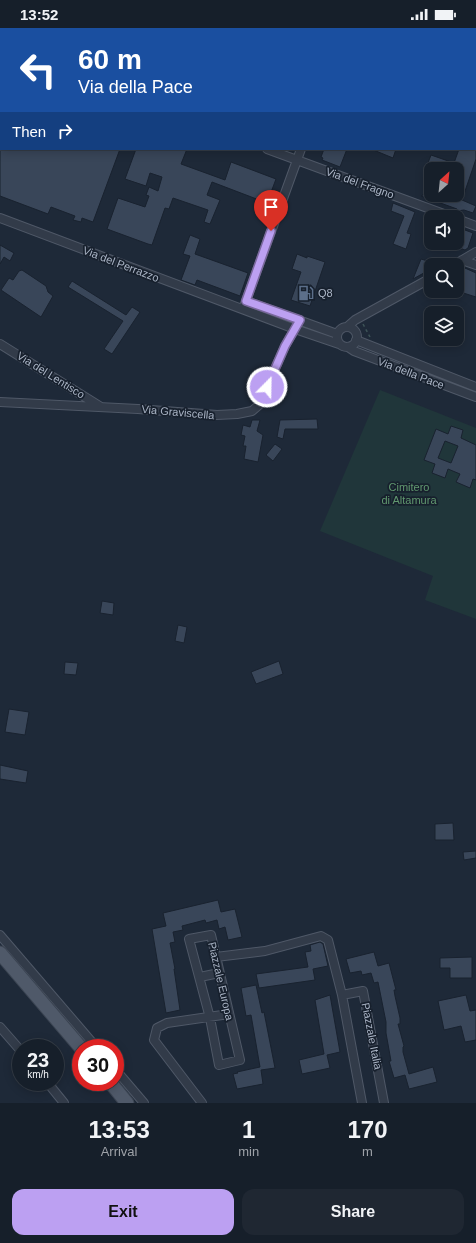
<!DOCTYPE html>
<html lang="en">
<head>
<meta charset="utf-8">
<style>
  :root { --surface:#161f2a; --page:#1f2732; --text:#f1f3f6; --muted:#9ea2a8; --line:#353d47; --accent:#bca0f2 }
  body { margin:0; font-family:Arial,sans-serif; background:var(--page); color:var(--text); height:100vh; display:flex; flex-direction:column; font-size:15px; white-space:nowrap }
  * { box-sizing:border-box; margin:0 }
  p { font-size:13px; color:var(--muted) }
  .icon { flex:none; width:22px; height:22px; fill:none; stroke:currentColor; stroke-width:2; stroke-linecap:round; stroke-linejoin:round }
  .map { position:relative; height:1075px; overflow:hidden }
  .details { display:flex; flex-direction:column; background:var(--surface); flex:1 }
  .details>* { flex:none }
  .guide { position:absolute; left:0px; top:0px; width:476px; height:122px; box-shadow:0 2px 10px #0003,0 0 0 1px var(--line); background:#1a4fa0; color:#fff; overflow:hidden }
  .needle { width:26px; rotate:27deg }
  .buttons { position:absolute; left:424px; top:134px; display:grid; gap:8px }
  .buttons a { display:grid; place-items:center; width:40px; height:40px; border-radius:8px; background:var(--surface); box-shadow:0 2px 10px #0003,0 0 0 1px var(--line); font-size:20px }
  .speed { position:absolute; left:12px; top:1011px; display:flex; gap:8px; font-size:20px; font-weight:700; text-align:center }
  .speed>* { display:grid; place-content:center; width:52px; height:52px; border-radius:50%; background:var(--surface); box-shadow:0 2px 10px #0003,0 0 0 1px var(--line); line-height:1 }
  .speed small { font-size:10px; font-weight:400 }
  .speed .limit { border:6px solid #d22; background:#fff; color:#111 }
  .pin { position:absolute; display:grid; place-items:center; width:34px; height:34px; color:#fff; margin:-41px -17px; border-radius:50% 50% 50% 0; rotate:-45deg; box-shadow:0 0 4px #0007 }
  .pin .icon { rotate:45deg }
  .me { position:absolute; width:44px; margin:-22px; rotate:23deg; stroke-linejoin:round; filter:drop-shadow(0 0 3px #0008) }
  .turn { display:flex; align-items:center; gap:14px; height:84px; padding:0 12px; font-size:18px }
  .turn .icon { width:52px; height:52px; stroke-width:2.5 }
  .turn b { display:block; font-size:28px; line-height:34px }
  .then { display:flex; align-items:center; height:38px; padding:0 12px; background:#0003; gap:8px; font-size:15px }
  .eta { display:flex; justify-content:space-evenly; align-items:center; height:68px; text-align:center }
  .eta b { font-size:24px; font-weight:800; line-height:28px }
  .button { display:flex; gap:8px; margin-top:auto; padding:8px 12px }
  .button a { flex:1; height:46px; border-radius:12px; background:var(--accent); color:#111; font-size:16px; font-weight:800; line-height:46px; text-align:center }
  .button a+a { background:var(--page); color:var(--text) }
  .status { display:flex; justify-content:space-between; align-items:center; height:28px; padding:0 20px; background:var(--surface); direction:ltr }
  .status svg { height:11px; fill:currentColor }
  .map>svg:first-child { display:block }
  .green { fill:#20363a }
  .building { fill:#394659; stroke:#19222f; fill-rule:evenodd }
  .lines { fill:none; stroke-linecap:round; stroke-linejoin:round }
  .street-casing { stroke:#4f5867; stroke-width:10 }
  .secondary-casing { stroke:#4f5867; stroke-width:13 }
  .primary-casing { stroke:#3b4452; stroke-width:15 }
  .path { stroke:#3d5357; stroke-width:1.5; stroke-dasharray:3 3; stroke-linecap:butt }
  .street { stroke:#323b49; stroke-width:8 }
  .secondary { stroke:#3f495c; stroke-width:11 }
  .primary { stroke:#4f5969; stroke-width:13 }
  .route-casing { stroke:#7a689d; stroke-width:10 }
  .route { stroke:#bca0f2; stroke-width:7 }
  .labels { text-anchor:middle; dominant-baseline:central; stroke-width:3.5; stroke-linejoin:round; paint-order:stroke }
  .street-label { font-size:11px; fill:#abb5c6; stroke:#17202d }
  .poi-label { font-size:11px; fill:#abb5c6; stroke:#17202d; text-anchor:start }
  .park-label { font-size:11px; fill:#61986f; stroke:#17202d }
</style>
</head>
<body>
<div class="status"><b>13:52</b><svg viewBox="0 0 49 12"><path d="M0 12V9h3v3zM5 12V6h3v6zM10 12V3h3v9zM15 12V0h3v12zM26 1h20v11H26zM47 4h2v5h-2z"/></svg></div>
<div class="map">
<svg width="476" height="1075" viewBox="0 0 476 1075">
  <rect width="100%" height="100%" fill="#1e2938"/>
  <!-- green -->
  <path class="green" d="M380 362 476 400V591L425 572 433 548 320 503Z"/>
  <!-- building -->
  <path class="building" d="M0 121H120L93 194 82 190 81 194 73 192 75 188 51 179 48 186 0 168Z
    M136 121H187L181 136 225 152 231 134 276 151 267 175 212 154 207 167 220 172 210 196 204 194 208 182 173 170 169 181 165 180 152 217 148 216 107 201 118 170 145 179 149 168 146 167 149 159 158 163 162 149 150 145 146 158 125 151Z
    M324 121H347L340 139 322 132 323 130 321 129Z
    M371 121H396L393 130Z
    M459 121H476V131L462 172 476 178 473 185 464 182 457 183V181L421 168 423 167 430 148 431 167H457V141L426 140 431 127 454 135Z
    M393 175 415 184 407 205 411 206 406 221 393 216 404 188 391 183Z
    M457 199 473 205 468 220 465 222 457 219Z
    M190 207 200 211 195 226 248 245 240 268 197 252 195 257 181 252 190 228 183 226Z
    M0 217 14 225 10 233 4 229 0 236Z
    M297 226 307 230V228L325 234 310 278 291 272 301 244 292 241Z
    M421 231 431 234V241L413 251Z
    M465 240 476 245V269L457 263Z
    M22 242 46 258 48 264 53 268 41 289 1 262 9 250 13 252 19 243Z
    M72 253 126 287 132 279 140 284 112 326 104 321 123 293 68 259Z
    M317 391 318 401H285L283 411 277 409 280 392Z
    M252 392H260L257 403 263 407 258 434 244 431 246 418H243L245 408 241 407 243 397 250 399Z
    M451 398 463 402 461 410 476 417V452L473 451 470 460 456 454 460 446 448 441 445 450 432 445 435 436 424 432 436 401 448 406ZM445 413 458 418 451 435 438 430Z
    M275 416 282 421 273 433 266 427Z
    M102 573 114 575 113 587 100 585Z
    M178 597 187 599 184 615 175 613Z
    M279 633 283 646 256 656 251 644Z
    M65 634 78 635 76 647 64 646Z
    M9 681 29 684 25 707 5 704Z
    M0 737 28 743 26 755 0 751Z
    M453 795 454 812H435V796Z
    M476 823V830L464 832 463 824Z
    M218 872 221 884 235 881 242 909 228 912 225 899 219 901 217 892 206 895 205 892 182 898 183 902 173 904 175 914 170 915 175 941H174L180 982 166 985 152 901 166 898 163 885Z
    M320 914 323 916 328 938 313 941 315 952 259 960 256 946 308 939 305 924 311 923 310 917Z
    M374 924 378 938 389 935 396 962H394L395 968 400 990V996H398L404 1018 403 1019V1024L409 1046 433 1039 437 1054 409 1061 405 1047 394 1050 389 1033H391L386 1005V994L378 954 374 955 371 945 362 947 361 943 350 945 346 931Z
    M472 929V950H450V940H440V930Z
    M256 957 262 985 264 984 275 1040 261 1042 263 1056 237 1061 233 1046 238 1045 237 1044 260 1039 251 987 246 988 241 960Z
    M330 967 340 1024 327 1027 330 1040 302 1046 299 1032 324 1026 315 972Z
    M466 967 470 983 476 982V1012L465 1014 461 998 444 1002 438 973Z"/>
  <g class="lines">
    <defs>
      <path id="street" d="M344 1 345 0
        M475 14H476
        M0 23H1
        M267 121 452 189
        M0 190 295 301 339 316
        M457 191 476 198
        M462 232 476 237
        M454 237 476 224
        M246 273 337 306
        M243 281 301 121
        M337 309a10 10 0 1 1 20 0a10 10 0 1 1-20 0Z
        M347 299 355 292 431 250
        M356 312 476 359
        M0 316 101 379
        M348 319 354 323 476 369
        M0 374 138 381 217 387 237 386 252 383 259 377 285 318 300 292
        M0 907 97 1020
        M211 907 240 1032 219 1037 210 990 189 911Z
        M216 929 265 923 321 908 328 912 342 967
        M200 949 219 945
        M0 999 21 1023
        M115 1041 144 1075
        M47 1054 64 1075
        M202 1075 154 1012 157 1000 167 995 229 986
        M362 1075 342 967 363 963 384 1075"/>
      <path id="secondary" d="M411 0 414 1
        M475 24H476"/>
      <path id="primary" d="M0 925 81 1020
        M110 1054 127 1075"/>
    </defs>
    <!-- street casing -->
    <use href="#street" class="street-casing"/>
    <!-- secondary casing -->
    <use href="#secondary" class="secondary-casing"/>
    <!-- primary casing -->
    <use href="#primary" class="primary-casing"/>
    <!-- path -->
    <path class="path" d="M363 296 370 309"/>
    <!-- street -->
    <use href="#street" class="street"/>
    <!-- secondary -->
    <use href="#secondary" class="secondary"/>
    <!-- primary -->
    <use href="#primary" class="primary"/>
  </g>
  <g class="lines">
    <defs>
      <path id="route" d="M267 359 285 318 300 292 246 273 271 203"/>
    </defs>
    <!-- route casing -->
    <use href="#route" class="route-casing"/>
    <!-- route -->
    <use href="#route" class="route"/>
  </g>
  <!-- icons -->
  <defs>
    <symbol id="fuel-bare" viewBox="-9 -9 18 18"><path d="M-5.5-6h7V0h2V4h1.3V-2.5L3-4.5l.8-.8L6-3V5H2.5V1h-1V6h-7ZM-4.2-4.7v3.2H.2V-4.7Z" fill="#5c6f8a" stroke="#17202d" stroke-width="2.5" paint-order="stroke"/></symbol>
  </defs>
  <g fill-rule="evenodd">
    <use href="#fuel-bare" x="295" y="254" width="22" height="22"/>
  </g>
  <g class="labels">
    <!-- street labels -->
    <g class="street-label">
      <text transform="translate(360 155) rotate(20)">Via del Fragno</text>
      <text transform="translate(121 236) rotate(21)">Via del Perrazzo</text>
      <text transform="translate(411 345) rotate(21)">Via della Pace</text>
      <text transform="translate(51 347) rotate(32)">Via del Lentisco</text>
      <text transform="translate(178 384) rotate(5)">Via Graviscella</text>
      <text transform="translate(221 953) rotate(77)">Piazzale Europa</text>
      <text transform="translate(372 1008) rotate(79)">Piazzale Italia</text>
    </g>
    <!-- poi labels -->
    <g class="poi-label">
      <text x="318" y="265">Q8</text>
    </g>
    <!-- park labels -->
    <g class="park-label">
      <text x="409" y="459">Cimitero<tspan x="409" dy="13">di Altamura</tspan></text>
    </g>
  </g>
</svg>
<div class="buttons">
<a><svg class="needle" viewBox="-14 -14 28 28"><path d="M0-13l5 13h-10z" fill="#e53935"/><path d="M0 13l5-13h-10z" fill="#9ea2a8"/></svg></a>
<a><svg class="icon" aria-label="sound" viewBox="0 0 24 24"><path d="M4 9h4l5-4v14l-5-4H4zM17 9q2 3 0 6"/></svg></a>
<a><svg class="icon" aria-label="search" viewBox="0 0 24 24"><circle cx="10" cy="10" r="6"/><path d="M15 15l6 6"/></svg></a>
<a><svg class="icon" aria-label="layers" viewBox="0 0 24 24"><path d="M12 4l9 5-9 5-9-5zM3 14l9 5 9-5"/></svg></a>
</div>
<div class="speed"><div>23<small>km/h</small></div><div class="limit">30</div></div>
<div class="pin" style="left:271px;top:203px;background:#d93025"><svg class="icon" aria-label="arrive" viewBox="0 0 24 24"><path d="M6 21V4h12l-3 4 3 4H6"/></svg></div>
<svg class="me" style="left:267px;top:359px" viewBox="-20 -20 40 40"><circle r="17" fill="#bca0f2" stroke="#fff" stroke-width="3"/><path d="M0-11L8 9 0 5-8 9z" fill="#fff"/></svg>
<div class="guide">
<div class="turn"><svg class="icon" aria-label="left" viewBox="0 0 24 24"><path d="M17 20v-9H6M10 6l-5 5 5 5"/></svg><div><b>60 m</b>Via della Pace</div></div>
<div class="then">Then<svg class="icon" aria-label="right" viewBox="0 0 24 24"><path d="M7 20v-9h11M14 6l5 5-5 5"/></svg></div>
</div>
</div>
<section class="details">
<div class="eta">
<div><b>13:53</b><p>Arrival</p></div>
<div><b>1</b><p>min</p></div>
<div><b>170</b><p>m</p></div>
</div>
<div class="button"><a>Exit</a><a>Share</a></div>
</section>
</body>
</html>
